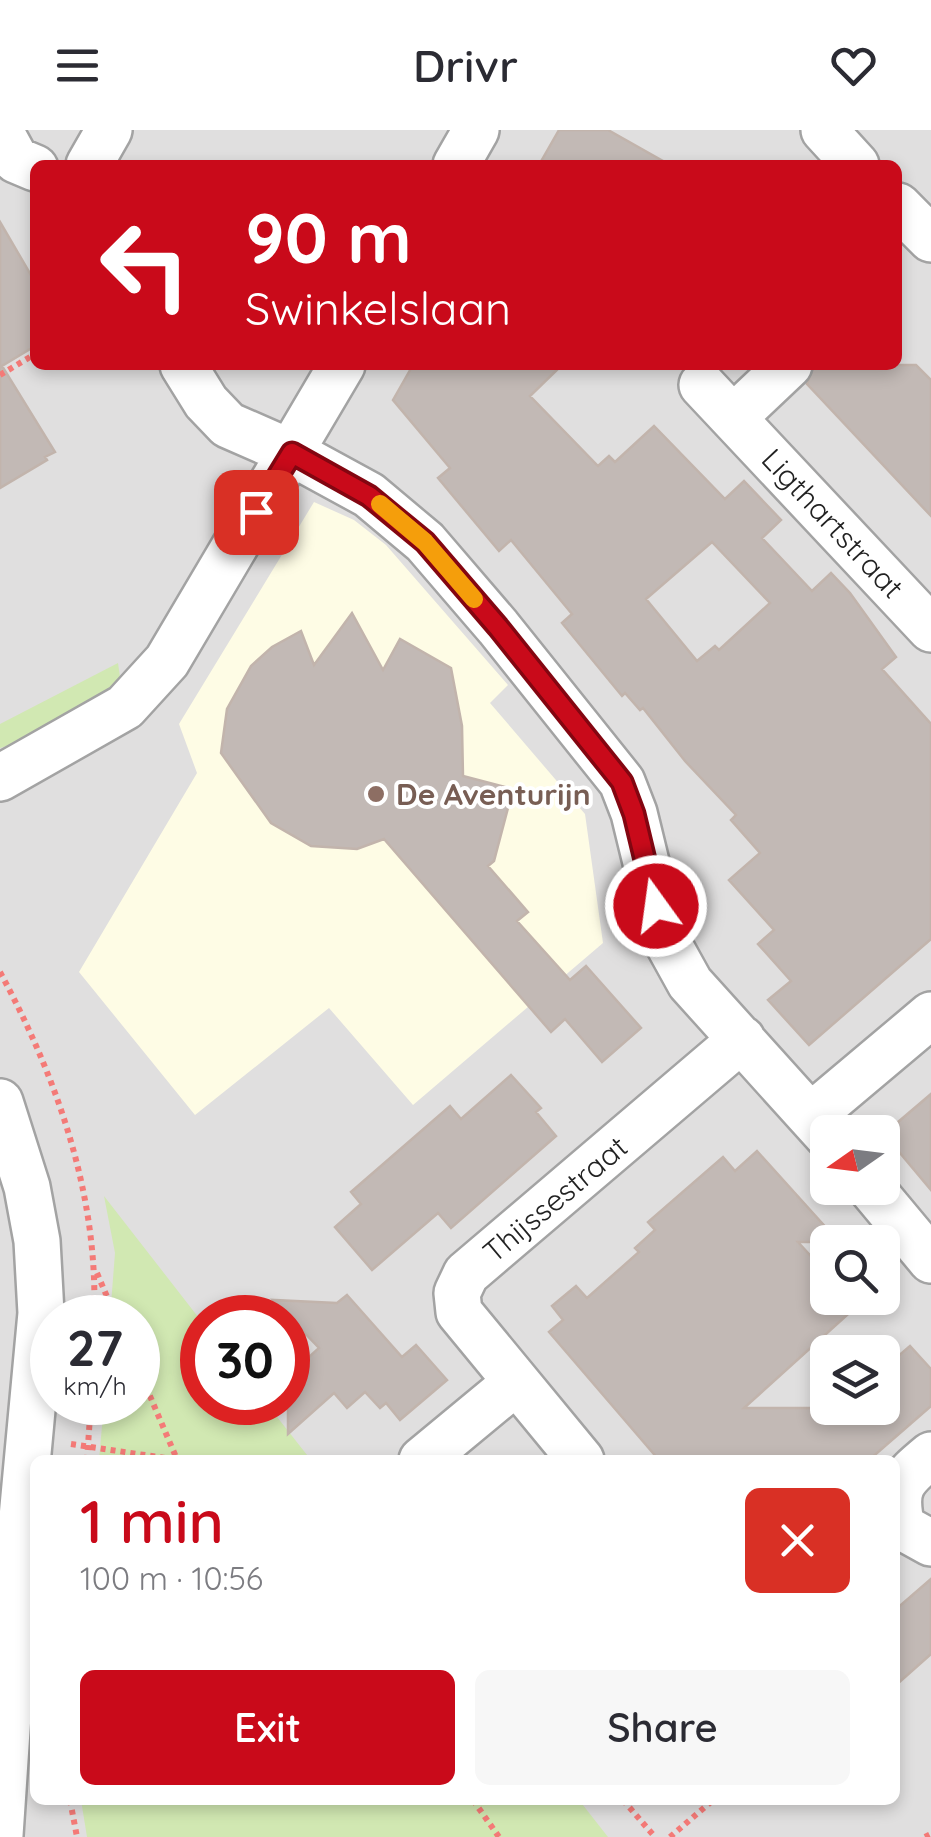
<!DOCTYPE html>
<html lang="en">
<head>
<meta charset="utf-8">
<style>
  :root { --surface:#fff; --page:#f7f7f7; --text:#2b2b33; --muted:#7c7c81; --accent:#c90a1a }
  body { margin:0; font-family:Quicksand,sans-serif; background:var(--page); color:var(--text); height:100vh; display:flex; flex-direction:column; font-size:38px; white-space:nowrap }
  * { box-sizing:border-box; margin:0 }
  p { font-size:32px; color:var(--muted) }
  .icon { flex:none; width:55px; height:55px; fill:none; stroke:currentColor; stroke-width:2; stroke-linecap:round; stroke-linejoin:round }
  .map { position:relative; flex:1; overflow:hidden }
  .details { position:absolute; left:30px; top:1325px; width:870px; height:350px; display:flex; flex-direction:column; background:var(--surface); border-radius:15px; box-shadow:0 5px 15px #0003 }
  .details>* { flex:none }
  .guide { position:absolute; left:30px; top:30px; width:872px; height:210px; border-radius:15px; box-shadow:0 5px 15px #0003; background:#c90a1a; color:#fff; overflow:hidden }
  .needle { width:65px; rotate:256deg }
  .controls { position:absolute; left:810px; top:985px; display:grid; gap:20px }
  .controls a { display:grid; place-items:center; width:90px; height:90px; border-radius:15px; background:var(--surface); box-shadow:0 5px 15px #0003; font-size:50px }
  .speed { position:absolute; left:30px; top:1165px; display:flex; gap:20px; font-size:50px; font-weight:700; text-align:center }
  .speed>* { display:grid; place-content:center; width:130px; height:130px; border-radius:50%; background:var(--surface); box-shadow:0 5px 15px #0003; line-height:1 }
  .speed small { font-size:25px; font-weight:400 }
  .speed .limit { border:15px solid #d22; background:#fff; color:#111 }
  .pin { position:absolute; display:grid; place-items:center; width:85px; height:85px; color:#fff; margin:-42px; border-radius:20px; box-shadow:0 5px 15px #0006 }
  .me { position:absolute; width:110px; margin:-55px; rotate:346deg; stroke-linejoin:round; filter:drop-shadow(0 0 8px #0008) }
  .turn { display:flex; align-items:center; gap:35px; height:210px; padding:0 50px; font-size:45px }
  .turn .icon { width:130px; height:130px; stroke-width:2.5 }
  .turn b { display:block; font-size:70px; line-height:85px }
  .round { display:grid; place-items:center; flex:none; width:105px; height:105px; border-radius:15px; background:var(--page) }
  .headline { display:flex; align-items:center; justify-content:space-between; height:170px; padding:0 50px }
  h1 { font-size:60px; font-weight:600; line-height:75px; color:var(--accent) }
  .primary-button { display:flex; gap:20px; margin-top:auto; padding:20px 50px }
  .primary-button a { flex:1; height:115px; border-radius:15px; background:var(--accent); color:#fff; font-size:40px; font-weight:600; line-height:115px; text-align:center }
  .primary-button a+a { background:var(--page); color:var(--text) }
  header { display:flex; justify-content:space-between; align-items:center; height:130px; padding:0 50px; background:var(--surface); font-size:45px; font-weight:600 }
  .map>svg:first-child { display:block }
  .residential { fill:#e0dfdf; fill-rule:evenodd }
  .education { fill:#fefce5 }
  .grass { fill:#d1e8b2 }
  .building { fill:#c2b9b5; stroke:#c2b4ac; stroke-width:2.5; fill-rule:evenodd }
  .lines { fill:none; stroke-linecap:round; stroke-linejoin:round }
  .minor-casing { stroke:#a3a3a3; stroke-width:50 }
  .path { stroke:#f47a77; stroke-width:6; stroke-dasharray:5 5; stroke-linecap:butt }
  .minor { stroke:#fff; stroke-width:45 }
  .route-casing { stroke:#830611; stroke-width:25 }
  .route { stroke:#c90a1a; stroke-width:18 }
  .slow { stroke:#f59e0b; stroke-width:18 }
  .education-dot { fill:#8d6e63; stroke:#fff; stroke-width:4 }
  .labels { text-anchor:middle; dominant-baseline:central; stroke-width:8; stroke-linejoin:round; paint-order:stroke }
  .street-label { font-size:30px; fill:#222; stroke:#fff }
  .education-label { font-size:30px; font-weight:bold; fill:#785e54; stroke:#fff; text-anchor:start }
</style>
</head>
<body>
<header><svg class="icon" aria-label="menu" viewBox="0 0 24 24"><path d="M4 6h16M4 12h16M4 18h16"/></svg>Drivr<svg class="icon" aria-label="heart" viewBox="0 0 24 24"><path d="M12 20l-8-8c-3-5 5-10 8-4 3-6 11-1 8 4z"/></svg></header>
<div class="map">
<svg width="931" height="1707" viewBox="0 0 931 1707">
  <rect width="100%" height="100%" fill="#f1eee9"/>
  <!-- residential -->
  <path class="residential" d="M0 0H931V1707H0ZM35 35H898V235H35ZM828 1002H882V1058H828ZM828 1112H882V1168H828ZM52 1188H138V1272H52ZM202 1188H288V1272H202ZM828 1222H882V1278H828ZM35 1330H895V1670H35Z"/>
  <!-- education -->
  <path class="education" d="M314 372 354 390 386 415 508 555 490 573 585 684 603 813 413 975 329 878 195 985 79 842 197 643 179 594Z"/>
  <!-- grass -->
  <path class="grass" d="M118 533 120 547 100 572 25 611 0 618V594Z
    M104 1066 202 1192V1272L266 1273 311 1330H99L104 1273 138 1272V1188L110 1187 115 1123Z
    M81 1670H579L608 1707H87Z"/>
  <!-- building -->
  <path class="building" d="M559 0H608L670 35H539Z
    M0 92 35 152V216L2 236 55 322 45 327 47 330 0 358Z
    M413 235H562L530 266 598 336 609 326 615 332 654 296 725 369 744 351 781 390 762 408 812 461 831 443 850 463 896 527 882 539 931 594V809L809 915 768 870 791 851 758 814 774 800 729 750 760 723 731 690 736 685 685 631 643 578 640 580 625 563 622 566 562 493 572 484 511 410 499 421 438 348 450 338 393 270ZM712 412 770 473 719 520 715 516 697 531 646 469Z
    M814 235H916L931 250V386L807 254Z
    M352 483 383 540 400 509 451 538 462 596 463 646 513 659 494 731 488 736 528 782 517 791 570 850 586 836 641 898 602 932 565 889 551 902 384 709 357 719 311 716 271 693 221 623 227 579 251 536 272 517 301 501 314 535Z
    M511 945 541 978 536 982 556 1006 451 1098 438 1083 372 1140 335 1097 361 1074 351 1062 450 976 461 989Z
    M931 964V1060L884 1004Z
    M757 1021 839 1112H798L828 1145V1168H848L857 1176 744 1278H882V1240L910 1216 931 1239V1276L869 1330H659L549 1202 563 1190 552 1176 576 1156 587 1168 639 1122 635 1118 655 1100 648 1092 723 1027 735 1041Z
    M347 1165 402 1227 416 1215 447 1250 400 1290 386 1273 380 1278 365 1262 347 1278 334 1263 288 1304V1246L319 1218 273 1170 337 1173Z
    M931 1449V1524L895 1556V1480Z"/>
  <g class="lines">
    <defs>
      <path id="minor" d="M824 0 856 35
        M0 1 16 30 35 38
        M89 35 109 0
        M456 35 476 0
        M898 76 931 109
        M183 235 206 272 228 295 292 323 369 365 425 412 498 497 622 652 634 683 664 806 690 853 828 1006
        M702 255 931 499
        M733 288 789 235
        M0 648 125 577 167 531 342 235
        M0 972 27 1057 37 1111 41 1183 19 1420 0 1705
        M811 986 931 885
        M871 1058 931 1130
        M931 1325C901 1350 893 1357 902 1397L931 1413
        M422 1330 515 1253
        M581 1330 459 1182 457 1163 466 1144 742 909"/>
    </defs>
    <!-- minor casing -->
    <use href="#minor" class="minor-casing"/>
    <!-- path -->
    <path class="path" d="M0 245 35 224
      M0 842C57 948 99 1066 94 1188
      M97 1143 116 1188
      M138 1238 176 1327
      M71 1314 178 1330
      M87 1330 91 1272
      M70 1670 77 1707
      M473 1670 499 1707
      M623 1670 655 1707
      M670 1707 713 1670
      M925 1707 931 1704"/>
    <!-- minor -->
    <use href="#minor" class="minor"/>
  </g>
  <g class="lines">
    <defs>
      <path id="route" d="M256 382 292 323 369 366 425 412 498 497 622 652 634 684 656 776"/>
    </defs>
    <!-- route casing -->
    <use href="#route" class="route-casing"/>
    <!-- route -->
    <use href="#route" class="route"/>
    <!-- slow -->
    <path class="slow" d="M380 374 425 412 474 469"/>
  </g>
  <!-- markers -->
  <circle class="education-dot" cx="376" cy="664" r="10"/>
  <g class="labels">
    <!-- street labels -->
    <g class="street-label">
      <text transform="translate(833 393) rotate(47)">Ligthartstraat</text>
      <text transform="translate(555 1069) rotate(-40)">Thijssestraat</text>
    </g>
    <!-- education labels -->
    <g class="education-label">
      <text x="396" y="664">De Aventurijn</text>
    </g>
  </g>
</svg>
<div class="controls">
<a><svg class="needle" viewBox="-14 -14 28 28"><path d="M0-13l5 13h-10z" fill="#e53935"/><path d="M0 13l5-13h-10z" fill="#7c7c81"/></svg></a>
<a><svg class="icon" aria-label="search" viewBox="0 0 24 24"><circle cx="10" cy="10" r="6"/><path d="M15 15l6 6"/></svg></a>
<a><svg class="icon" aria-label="layers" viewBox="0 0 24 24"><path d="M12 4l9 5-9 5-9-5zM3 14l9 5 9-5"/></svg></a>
</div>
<div class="speed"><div>27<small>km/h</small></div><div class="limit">30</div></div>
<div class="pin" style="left:256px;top:382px;background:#d93025"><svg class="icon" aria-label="arrive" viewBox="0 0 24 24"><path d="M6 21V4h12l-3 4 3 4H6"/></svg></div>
<svg class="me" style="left:656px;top:776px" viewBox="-20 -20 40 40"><circle r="17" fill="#c90a1a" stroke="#fff" stroke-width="3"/><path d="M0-11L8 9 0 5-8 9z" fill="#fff"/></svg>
<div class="guide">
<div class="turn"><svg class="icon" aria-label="left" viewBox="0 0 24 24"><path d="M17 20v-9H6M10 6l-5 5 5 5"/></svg><div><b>90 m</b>Swinkelslaan</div></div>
</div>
<section class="details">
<div class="headline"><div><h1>1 min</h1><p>100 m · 10:56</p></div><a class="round" style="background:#d93025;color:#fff"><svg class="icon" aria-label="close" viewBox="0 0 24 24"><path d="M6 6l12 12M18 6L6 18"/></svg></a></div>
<div class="primary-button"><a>Exit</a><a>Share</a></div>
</section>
</div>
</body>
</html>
